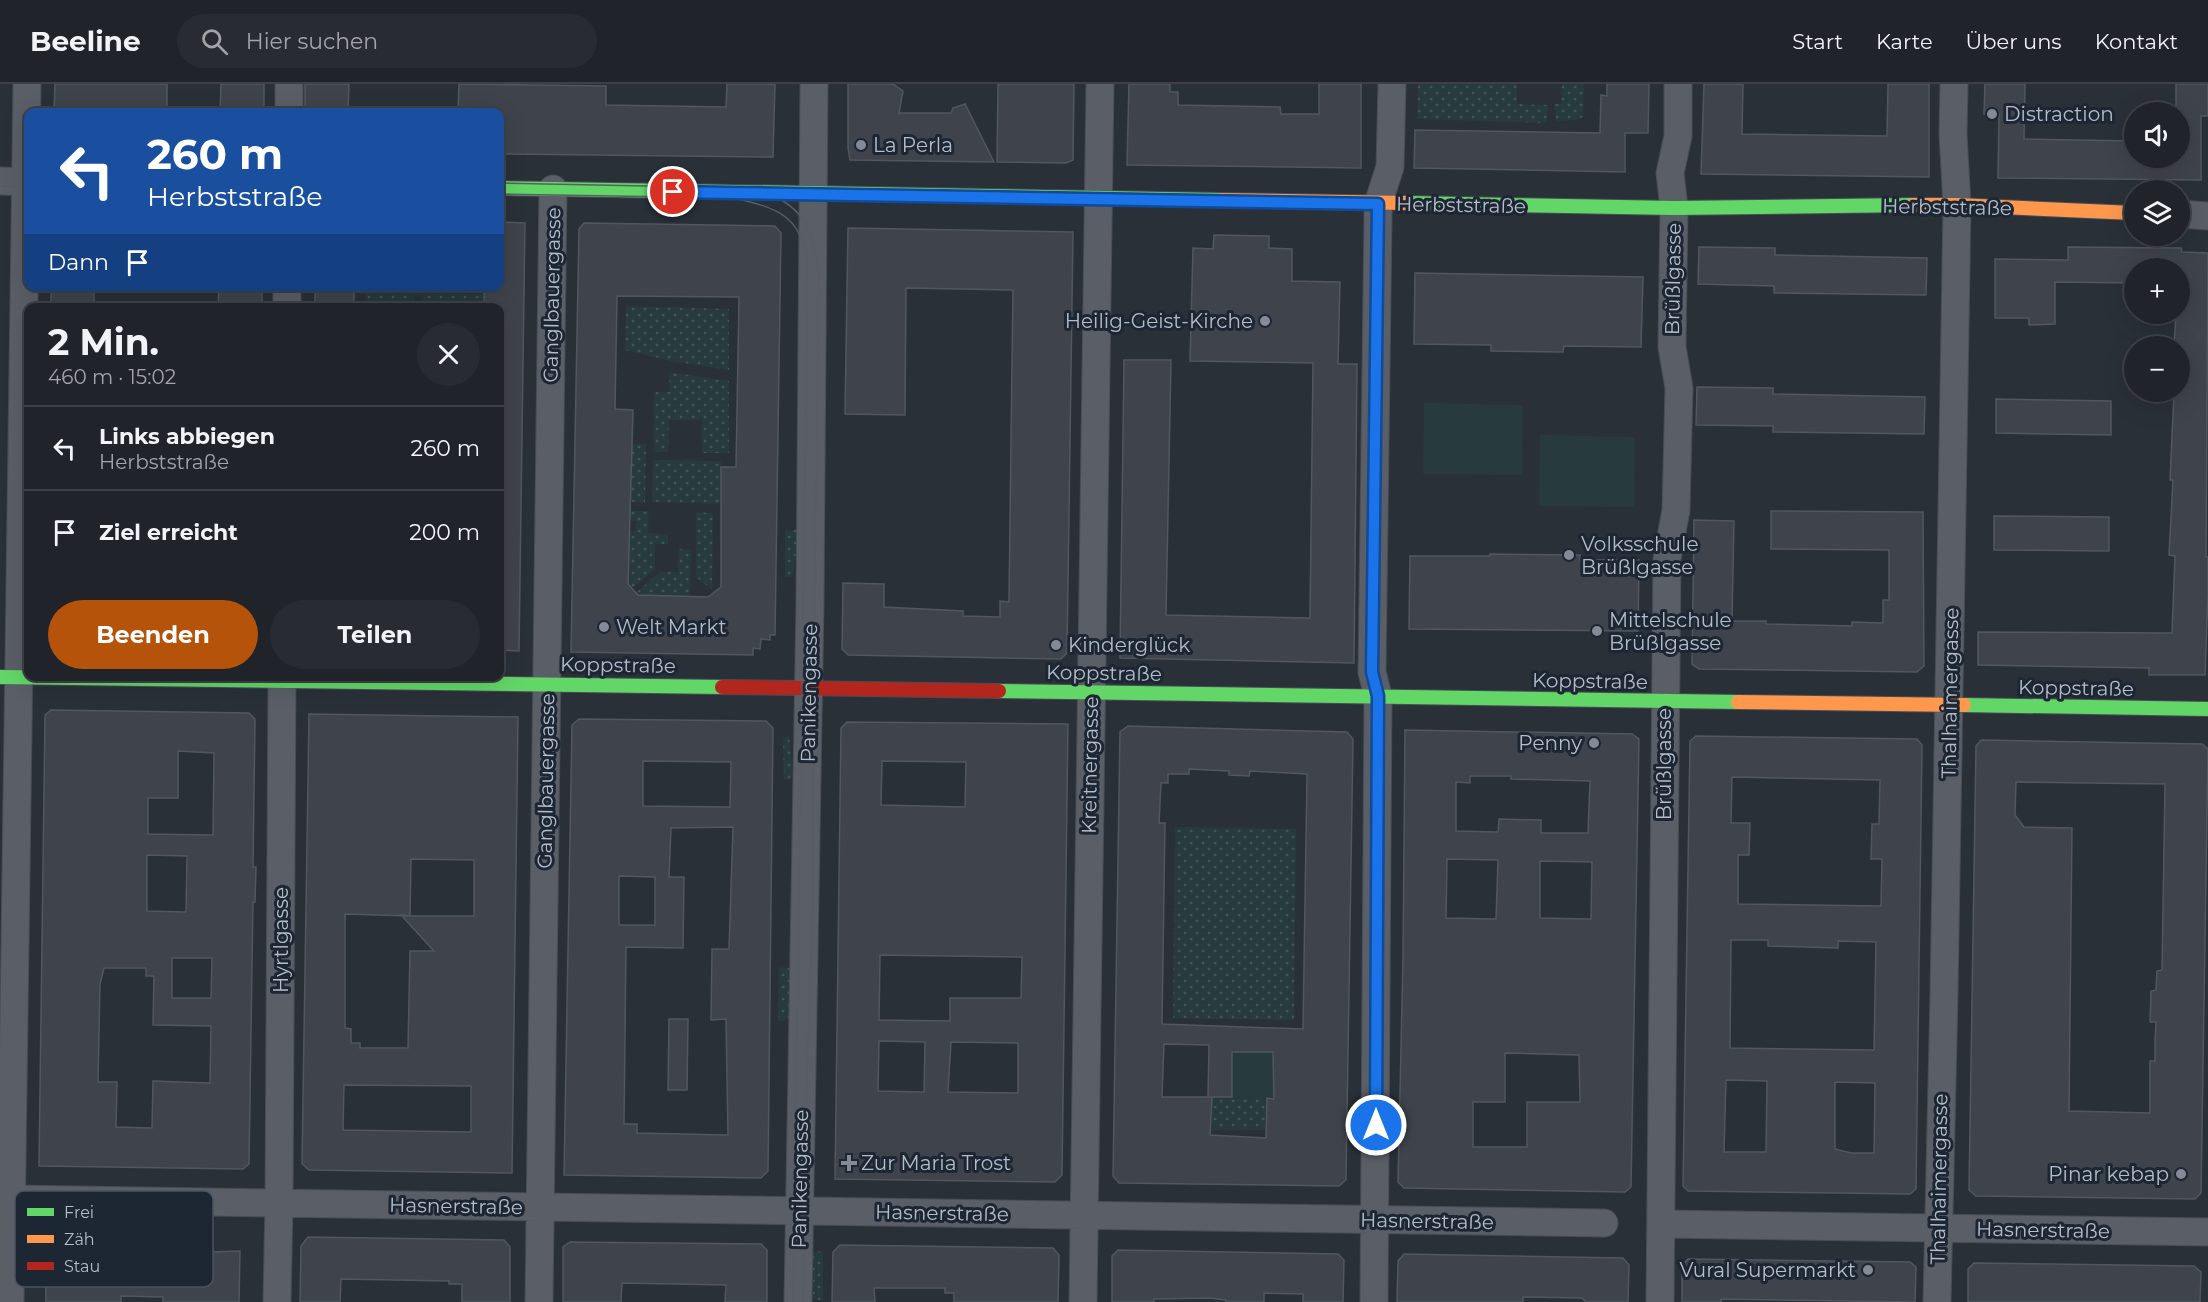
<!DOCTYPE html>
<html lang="de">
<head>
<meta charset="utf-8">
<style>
  :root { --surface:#20242a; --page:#282c32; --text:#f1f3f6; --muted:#a2a4a8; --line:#3d4147; --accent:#b45309 }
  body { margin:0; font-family:Montserrat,sans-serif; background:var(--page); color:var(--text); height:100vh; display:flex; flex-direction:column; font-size:22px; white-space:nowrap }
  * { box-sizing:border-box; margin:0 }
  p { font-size:20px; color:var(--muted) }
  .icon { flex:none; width:33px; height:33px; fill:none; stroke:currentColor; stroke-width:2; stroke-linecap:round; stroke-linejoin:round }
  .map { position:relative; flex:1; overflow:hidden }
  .side { position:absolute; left:24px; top:219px; width:480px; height:378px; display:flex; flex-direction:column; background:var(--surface); border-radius:12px; box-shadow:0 6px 24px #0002,0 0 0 2px var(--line) }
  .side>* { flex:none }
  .banner { position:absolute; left:24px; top:24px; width:480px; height:183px; border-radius:12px; box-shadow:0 6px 24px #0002,0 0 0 2px var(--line); background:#1a4fa0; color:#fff; overflow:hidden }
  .fabs { position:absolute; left:2124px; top:18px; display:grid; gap:12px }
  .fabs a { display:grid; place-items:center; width:66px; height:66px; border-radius:50%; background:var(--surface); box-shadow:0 6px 24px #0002,0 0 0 2px var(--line); font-size:30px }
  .pin { position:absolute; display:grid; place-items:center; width:51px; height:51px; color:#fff; margin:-26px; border:3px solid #fff; border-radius:50%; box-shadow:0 2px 6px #0007 }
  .me { position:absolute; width:66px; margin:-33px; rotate:0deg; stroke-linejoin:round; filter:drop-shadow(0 0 4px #0008) }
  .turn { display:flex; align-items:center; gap:21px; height:126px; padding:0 24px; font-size:27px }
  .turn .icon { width:78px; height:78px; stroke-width:2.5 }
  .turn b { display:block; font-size:42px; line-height:51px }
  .then { display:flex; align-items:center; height:57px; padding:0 24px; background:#0003; gap:12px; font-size:22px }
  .round { display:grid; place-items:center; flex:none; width:63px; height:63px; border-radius:32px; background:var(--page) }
  .head { display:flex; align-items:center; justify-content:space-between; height:102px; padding:0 24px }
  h1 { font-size:36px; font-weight:700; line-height:45px }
  .action { display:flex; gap:12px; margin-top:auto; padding:12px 24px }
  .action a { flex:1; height:69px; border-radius:36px; background:var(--accent); color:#fff; font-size:24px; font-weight:700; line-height:69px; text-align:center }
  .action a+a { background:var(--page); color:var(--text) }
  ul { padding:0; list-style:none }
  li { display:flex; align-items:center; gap:18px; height:84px; padding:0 24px; border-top:2px solid var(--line) }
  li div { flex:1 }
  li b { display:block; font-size:22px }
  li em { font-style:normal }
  header { display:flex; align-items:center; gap:36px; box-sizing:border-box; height:84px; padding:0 30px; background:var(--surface); border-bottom:2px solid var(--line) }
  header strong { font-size:28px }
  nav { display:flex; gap:33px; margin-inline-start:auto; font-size:21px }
  .search { width:420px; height:54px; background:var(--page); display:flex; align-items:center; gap:15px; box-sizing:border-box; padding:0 21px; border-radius:33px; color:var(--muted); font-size:22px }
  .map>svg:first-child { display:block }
  .grass { fill:url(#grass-dots) }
  .garden { fill:#273a3e }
  .building { fill:#3f444c; stroke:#52575f; stroke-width:1.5; fill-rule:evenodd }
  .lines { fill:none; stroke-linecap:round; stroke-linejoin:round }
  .street-casing { stroke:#484c55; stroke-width:29 }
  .fast-casing { stroke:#484c55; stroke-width:16 }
  .slow-casing { stroke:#484c55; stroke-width:16 }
  .jam-casing { stroke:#484c55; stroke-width:16 }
  .street { stroke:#5a5e66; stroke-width:27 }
  .fast { stroke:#63d668; stroke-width:14 }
  .slow { stroke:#ff974d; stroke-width:14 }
  .jam { stroke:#b3261e; stroke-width:14 }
  .tram { stroke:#595d64; stroke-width:1.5 }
  .route-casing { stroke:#114b97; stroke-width:15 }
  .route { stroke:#1a73e8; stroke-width:10 }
  .poi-dot { fill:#848b96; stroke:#1d2633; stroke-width:2 }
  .labels { text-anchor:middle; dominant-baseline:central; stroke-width:6; stroke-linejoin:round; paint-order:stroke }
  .poi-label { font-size:20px; fill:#b4bcc9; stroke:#1d2633; text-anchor:start }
  .street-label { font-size:20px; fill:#b4bcc9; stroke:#1d2633 }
  .key { fill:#1d2633; stroke:#4a5360; stroke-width:1.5 }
  .key-label { font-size:16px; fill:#b4bcc9 }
</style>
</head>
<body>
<header>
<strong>Beeline</strong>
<div class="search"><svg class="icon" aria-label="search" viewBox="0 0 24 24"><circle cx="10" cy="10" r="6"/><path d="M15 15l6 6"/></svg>Hier suchen</div>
<nav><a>Start</a><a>Karte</a><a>Über uns</a><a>Kontakt</a></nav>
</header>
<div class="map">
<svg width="2208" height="1218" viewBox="0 0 2208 1218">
  <defs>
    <pattern id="grass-dots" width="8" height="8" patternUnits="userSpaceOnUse" patternTransform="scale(1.5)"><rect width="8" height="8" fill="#273a3e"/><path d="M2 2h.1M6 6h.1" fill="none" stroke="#445559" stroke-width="1.8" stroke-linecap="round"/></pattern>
  </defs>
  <rect width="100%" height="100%" fill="#2a3038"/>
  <!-- grass -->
  <path class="grass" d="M1418 0H1517V20L1548 21 1547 39 1417 35Z
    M1562 0H1584L1583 33 1576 36 1556 37 1554 20H1561Z
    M365 209 484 210V223H422V212L415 211V223L365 224Z
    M626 222 729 225V286L671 277 625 266Z
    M669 288 729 297V369H702V336H669L668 368H654V308H670Z
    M632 360H646L645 419 630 418Z
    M653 376 721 377V420L652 418Z
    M630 427H649L648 449 668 451V460H655V485L632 505 628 500 630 447H635L636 437 630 436Z
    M696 428 713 429 712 506 696 493Z
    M785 446H800L792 493H785Z
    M679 465 691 466 690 513 638 511 636 509 660 488H678Z
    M789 652 793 690 790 695 784 696 783 654Z
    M1175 743 1296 745 1294 936 1173 934Z
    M779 883 789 884 790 886 789 936 778 937Z
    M1212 1013 1267 1014V1046H1211Z
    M823 1167V1216H816L813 1213V1168Z"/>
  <!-- garden -->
  <path class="garden" d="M1424 319 1523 321 1522 391 1423 390Z
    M1540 351 1635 353 1634 423 1539 422Z
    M1232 968H1273L1274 1015 1232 1013Z"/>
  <!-- building -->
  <path class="building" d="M55 0H167V28H54Z
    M221 0H264V28H220Z
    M305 0H349L348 28H305Z
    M459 0 606 2V21L726 23 727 0H775L773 73 500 70V28H458Z
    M848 0H893L903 7 899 29H951L953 24 965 20 994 78 850 76 848 64Z
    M998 0H1074L1073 76 1066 79 997 78Z
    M1129 0H1170V8H1178V21L1280 23 1281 30H1319V0H1361V84L1127 81Z
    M1607 0H1649L1648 49H1625V88L1414 84 1415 46 1600 49 1601 11 1607 12Z
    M1704 0H1743L1742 50 1887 52 1888 0H1929V93L1701 90Z
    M1985 0H2025L2024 55 2134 57V74H2180V28H2176V0H2208V32H2201V96L1998 94 1999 30H1984Z
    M500 138 525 139 519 567 500 566V224H484V202H500Z
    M584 139 775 142 781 149 775 551H770V556L761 555 760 565 753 564V571L571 568 579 145ZM617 212 739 213 736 383H721V503L708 513 638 511 628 500 633 326 615 325Z
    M848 144 1073 148 1067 569 1061 575 848 571 842 565 843 499 884 500V523L963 527V532L1000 533V517L1009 518 1012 276 1013 206 906 204 905 331 845 330Z
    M1214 151 1269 152V164L1292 165V197L1340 198 1338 280H1357L1354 579 1120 574 1124 276H1171L1166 531 1310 534 1313 279 1190 277 1193 164 1213 165Z
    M1699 163 1775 164V171L1927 174 1926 211 1774 209V202L1698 200Z
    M2068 163 2181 164 2182 168 2208 169 2206 473H2208V508L2205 591H2149V584L1978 581V548L2172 549 2175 472 2169 471 2173 396H2170L2174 308H2180V262H2174L2176 230H2180V184H2134V199L2055 198V240L2029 241V234H1995V175L2068 176Z
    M1415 189 1643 193 1641 263 1564 262 1563 268 1491 267V261L1414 260Z
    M51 202H94V224H51Z
    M219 202H262V224H218Z
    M315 202H354V224H315Z
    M1697 303 1773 304V310L1925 313 1924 350 1773 348V342L1696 341Z
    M1996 315 2111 317V351L1996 349Z
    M1771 427 1923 428 1924 582 1917 588 1699 585 1692 580 1694 436 1734 437 1732 537H1766V540L1852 542V538L1883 539V516H1889V466L1771 465Z
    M1994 432 2109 433V467L1994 466Z
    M1490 470 1580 471V476H1639L1638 547 1409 545 1410 472H1490Z
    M51 626 249 629 255 635 253 783H256L255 818H253L249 1080 243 1085 39 1082 45 631ZM178 667 214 669 213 751 148 750V714H178ZM147 771 187 772 186 828 147 827ZM172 874H212L211 914H172ZM104 884H146V892H154L153 941 211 942 210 999 153 997 152 1044 116 1043 117 998H98L100 900Z
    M309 630 518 633 512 1089 309 1086 302 1080ZM411 775 474 776V832H410ZM345 830 410 832 401 831 434 867H410L408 964H360V959H351V945L345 944ZM344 1001 471 1002V1048L343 1046Z
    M579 635 766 637 773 644 768 1087 761 1094 564 1091 572 641ZM643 677 731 678 730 723 643 722ZM733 743 729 865H712L711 936 726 935 728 1051 637 1049V1040H624L626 863 683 864 684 793H669L671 744ZM619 792 655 793V841H619Z
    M847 638 1068 640 1062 1091 1055 1098 835 1095 841 644ZM882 677 966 678 965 723 881 721ZM880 871 1022 873 1021 914H950V937L879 936ZM879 957 925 958 924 1008 878 1007ZM951 958 1018 959V1009L948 1008Z
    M1128 642 1347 648 1353 655 1346 1096 1339 1102 1119 1099 1113 1092 1120 648ZM1189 685 1229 687V691L1249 692 1250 687 1307 690 1303 945 1162 940 1165 739H1159L1161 699H1168V690H1189ZM1164 960 1209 961 1208 1013H1232V968H1273L1274 1015 1267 1014 1266 1054 1210 1051 1212 1013H1162Z
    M1405 646 1632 650 1639 655 1631 1103 1625 1108 1404 1104 1398 1098 1403 874ZM1470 692H1511V695L1590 697 1588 749H1541V736L1499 735 1498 748 1456 747V698L1470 699ZM1447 775 1498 776 1496 835 1446 834ZM1540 777 1592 778 1591 835 1540 834ZM1505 969 1579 971 1580 1018H1527V1063H1473V1018H1505Z
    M1696 652 1917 655 1922 661 1916 1105 1910 1110 1688 1107 1683 1102 1690 657ZM1732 693 1880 696 1879 740H1872L1871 775H1882L1881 822 1738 820V771H1749L1750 739H1731ZM1731 856H1768V862L1838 864V857L1876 858 1874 966 1730 964ZM1726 996 1767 997 1766 1068H1724ZM1835 998 1875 999 1874 1069H1851L1835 1065Z
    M1981 656 2202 660 2208 665 2201 1109 2195 1115 1976 1112 1969 1106 1976 662ZM2016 698 2165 700 2162 886 2157 887 2156 906 2151 907 2150 938H2156L2155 957V977H2150V1029L2069 1027 2072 744 2024 743 2015 731Z
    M669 935H688L687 1006H668Z
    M308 1153 504 1156 510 1163V1218H462V1200H449V1197L341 1195 340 1218H300L301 1162Z
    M570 1158 761 1160 767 1166V1218H725L726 1201 622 1199 621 1218H563V1163Z
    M840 1161 1053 1164 1059 1171 1058 1218H954V1209H945V1204H874L875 1218H832L833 1168Z
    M110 1163 175 1164V1169L240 1167 239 1218H163V1213L121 1212V1218H46L45 1164H75V1167L110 1168Z
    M1118 1166 1338 1170 1344 1176 1343 1218H1303V1210L1264 1209V1218H1226V1216L1209 1214 1154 1215V1218H1112V1172Z
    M1404 1170 1623 1174 1629 1181 1628 1218H1586L1582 1214 1523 1213V1218H1397L1398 1177Z
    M1688 1175 1910 1178 1916 1183 1915 1218 1721 1215V1218H1682V1181Z
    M1974 1179 2194 1182 2201 1188 2200 1218H1968V1185Z"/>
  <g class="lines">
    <defs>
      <path id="street" d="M289 28V0
        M0 97 28 98
        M2180 130 2208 132
        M287 224V202
        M11 1115 1604 1139
        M1662 1140 2208 1148
        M10 1218 27 0
        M277 1218 279 1119 282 592
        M539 1218 553 105
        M798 1218 810 519 814 0
        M1083 1218 1100 0
        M1374 1218 1378 612 1372 588 1378 135V120L1390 83 1392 0
        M1660 1218 1667 475 1676 426 1679 304 1672 263 1674 124 1670 89 1678 52V0
        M1937 1218 1944 911 1957 121 1953 50 1954 0"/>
      <path id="fast" d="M500 104 1221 116
        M1408 119 1674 124 1913 121
        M0 593 722 603
        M999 607 1738 618
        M1964 621 2208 625"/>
      <path id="slow" d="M1221 116 1408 119
        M1913 121H1957L2134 129
        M1738 618 1964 621"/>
      <path id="jam" d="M722 603 999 607"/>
    </defs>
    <!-- street casing -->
    <use href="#street" class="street-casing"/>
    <!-- fast casing -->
    <use href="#fast" class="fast-casing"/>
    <!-- slow casing -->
    <use href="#slow" class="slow-casing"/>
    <!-- jam casing -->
    <use href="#jam" class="jam-casing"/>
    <!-- street -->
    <use href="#street" class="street"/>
    <!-- fast -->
    <use href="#fast" class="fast"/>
    <!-- slow -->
    <use href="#slow" class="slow"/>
    <!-- jam -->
    <use href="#jam" class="jam"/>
    <!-- tram -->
    <path class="tram" d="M0 92H28
      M500 99 748 104C801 115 814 143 819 192L813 630V821L807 985 803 1218
      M0 102 28 103
      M500 110 734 114C777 124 801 131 808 179L793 1218"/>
  </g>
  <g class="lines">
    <defs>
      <path id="route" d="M673 108 1378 120 1372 588 1378 612 1376 1041"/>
    </defs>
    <!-- route casing -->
    <use href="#route" class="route-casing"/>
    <!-- route -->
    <use href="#route" class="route"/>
  </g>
  <!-- markers -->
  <g class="poi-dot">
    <circle cx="1992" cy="30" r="6"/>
    <circle cx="861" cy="61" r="6"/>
    <circle cx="1265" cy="237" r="6"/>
    <circle cx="1569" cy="471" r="6"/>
    <circle cx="604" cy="543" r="6"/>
    <circle cx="1597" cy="547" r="6"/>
    <circle cx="1056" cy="561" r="6"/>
    <circle cx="1594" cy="659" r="6"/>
    <path d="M846 1070h6v6h6v6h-6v6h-6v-6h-6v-6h6z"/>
    <circle cx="2181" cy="1090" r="6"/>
    <circle cx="1868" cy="1186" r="6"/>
  </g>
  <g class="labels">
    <!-- poi labels -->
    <g class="poi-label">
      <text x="2004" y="30">Distraction</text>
      <text x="873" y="61">La Perla</text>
      <text x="1253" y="237" text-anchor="end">Heilig-Geist-Kirche</text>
      <text x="1581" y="460">Volksschule<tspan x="1581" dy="23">Brüßlgasse</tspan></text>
      <text x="1609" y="536">Mittelschule<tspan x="1609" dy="23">Brüßlgasse</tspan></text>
      <text x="616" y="543">Welt Markt</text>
      <text x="1068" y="561">Kinderglück</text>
      <text x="1582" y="659" text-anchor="end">Penny</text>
      <text x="861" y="1079">Zur Maria Trost</text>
      <text x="2169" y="1090" text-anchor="end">Pinar kebap</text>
      <text x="1856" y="1186" text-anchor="end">Vural Supermarkt</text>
    </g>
    <!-- street labels -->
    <g class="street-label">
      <text transform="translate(1461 121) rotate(1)">Herbststraße</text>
      <text transform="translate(1947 123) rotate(1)">Herbststraße</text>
      <text transform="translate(1673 195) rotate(-89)">Brüßlgasse</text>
      <text transform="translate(552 211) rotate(-89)">Ganglbauergasse</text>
      <text transform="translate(618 581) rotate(1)">Koppstraße</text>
      <text transform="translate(1104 589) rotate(1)">Koppstraße</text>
      <text transform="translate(1590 597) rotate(1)">Koppstraße</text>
      <text transform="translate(2076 604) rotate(1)">Koppstraße</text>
      <text transform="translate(809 609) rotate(-89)">Panikengasse</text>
      <text transform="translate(1950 609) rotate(-89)">Thalhaimergasse</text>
      <text transform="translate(1664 680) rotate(-90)">Brüßlgasse</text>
      <text transform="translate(1090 681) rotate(-89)">Kreitnergasse</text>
      <text transform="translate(546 697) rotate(-89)">Ganglbauergasse</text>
      <text transform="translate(281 856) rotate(-90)">Hyrtlgasse</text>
      <text transform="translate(800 1095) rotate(-89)">Panikengasse</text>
      <text transform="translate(1939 1095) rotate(-89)">Thalhaimergasse</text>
      <text transform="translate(456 1122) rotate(1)">Hasnerstraße</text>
      <text transform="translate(942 1129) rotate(1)">Hasnerstraße</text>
      <text transform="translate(1427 1137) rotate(1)">Hasnerstraße</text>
      <text transform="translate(2043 1146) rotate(1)">Hasnerstraße</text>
    </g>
  </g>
  <!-- legend -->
  <rect x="15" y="1107" width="198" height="96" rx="9" class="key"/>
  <rect x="27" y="1124" width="27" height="8" fill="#63d668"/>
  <rect x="27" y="1151" width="27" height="8" fill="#ff974d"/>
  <rect x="27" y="1178" width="27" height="8" fill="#b3261e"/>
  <g class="key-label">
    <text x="64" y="1134">Frei</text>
    <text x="64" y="1161">Zäh</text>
    <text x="64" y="1188">Stau</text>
  </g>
</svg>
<div class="fabs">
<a><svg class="icon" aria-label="sound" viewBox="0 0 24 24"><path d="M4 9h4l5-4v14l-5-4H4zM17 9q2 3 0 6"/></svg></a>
<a><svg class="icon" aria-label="layers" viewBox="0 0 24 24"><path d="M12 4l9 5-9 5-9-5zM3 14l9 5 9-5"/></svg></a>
<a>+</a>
<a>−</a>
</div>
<div class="pin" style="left:673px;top:108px;background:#d93025"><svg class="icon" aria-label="arrive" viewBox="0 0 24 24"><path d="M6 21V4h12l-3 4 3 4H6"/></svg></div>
<svg class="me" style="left:1376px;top:1041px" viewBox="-20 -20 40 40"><circle r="17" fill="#1a73e8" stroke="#fff" stroke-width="3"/><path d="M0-11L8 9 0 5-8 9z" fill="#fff"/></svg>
<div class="banner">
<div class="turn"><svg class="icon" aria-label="left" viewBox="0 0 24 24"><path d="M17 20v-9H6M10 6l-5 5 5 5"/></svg><div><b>260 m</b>Herbststraße</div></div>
<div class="then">Dann<svg class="icon" aria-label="arrive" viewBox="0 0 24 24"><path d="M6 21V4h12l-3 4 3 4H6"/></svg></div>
</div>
<section class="side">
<div class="head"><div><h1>2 Min.</h1><p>460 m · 15:02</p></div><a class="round"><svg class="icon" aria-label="close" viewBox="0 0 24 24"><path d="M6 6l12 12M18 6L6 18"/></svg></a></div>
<ul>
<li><svg class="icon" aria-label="left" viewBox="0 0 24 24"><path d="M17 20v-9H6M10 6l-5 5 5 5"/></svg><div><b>Links abbiegen</b><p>Herbststraße</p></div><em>260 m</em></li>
<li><svg class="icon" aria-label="arrive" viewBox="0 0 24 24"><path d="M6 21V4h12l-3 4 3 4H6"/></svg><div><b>Ziel erreicht</b></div><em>200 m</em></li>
</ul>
<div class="action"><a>Beenden</a><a>Teilen</a></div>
</section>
</div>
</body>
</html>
